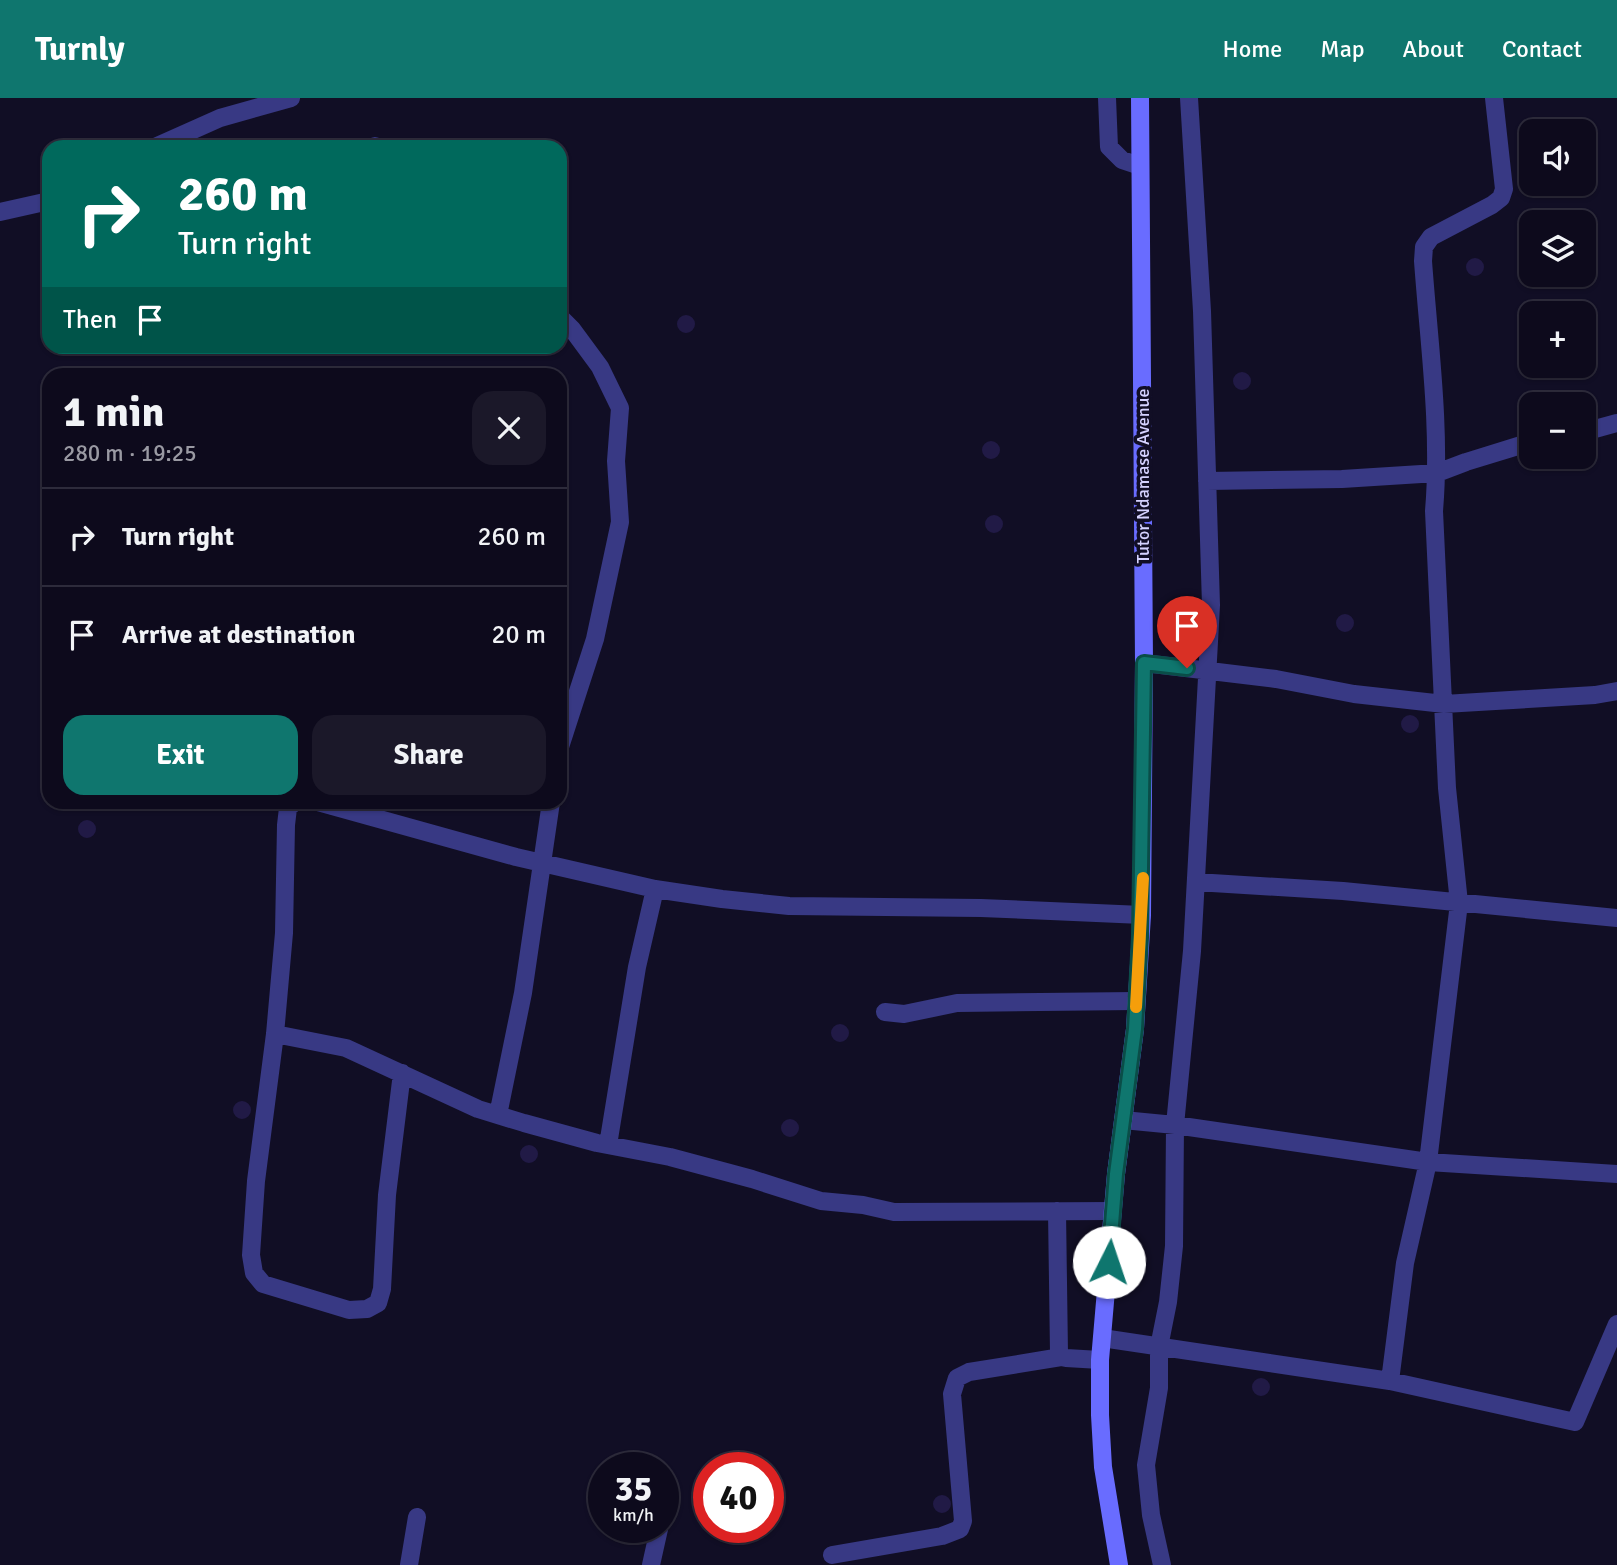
<!DOCTYPE html>
<html lang="en">
<head>
<meta charset="utf-8">
<style>
  :root { --surface:#0d0a1c; --page:#1b1829; --text:#f1f3f6; --muted:#9a9aa3; --line:#2d2b3b; --accent:#0f766e }
  body { margin:0; font-family:Signika,sans-serif; background:var(--page); color:var(--text); height:100vh; display:flex; flex-direction:column; font-size:26px; white-space:nowrap }
  * { box-sizing:border-box; margin:0 }
  p { font-size:23px; color:var(--muted) }
  .icon { flex:none; width:38px; height:38px; fill:none; stroke:currentColor; stroke-width:2; stroke-linecap:round; stroke-linejoin:round }
  .map { position:relative; flex:1; overflow:hidden }
  .sheet { position:absolute; left:42px; top:270px; width:525px; height:441px; display:flex; flex-direction:column; background:var(--surface); border-radius:21px; box-shadow:0 2px 5px #0004,0 0 0 2px var(--line) }
  .sheet>* { flex:none }
  .top-card { position:absolute; left:42px; top:42px; width:525px; height:214px; border-radius:21px; box-shadow:0 2px 5px #0004,0 0 0 2px var(--line); background:#00695c; color:#fff; overflow:hidden }
  .buttons { position:absolute; left:1519px; top:21px; display:grid; gap:14px }
  .buttons a { display:grid; place-items:center; width:77px; height:77px; border-radius:14px; background:var(--surface); box-shadow:0 2px 5px #0004,0 0 0 2px var(--line); font-size:35px }
  .speed { position:absolute; left:588px; top:1354px; display:flex; gap:14px; font-size:35px; font-weight:700; text-align:center }
  .speed>* { display:grid; place-content:center; width:91px; height:91px; border-radius:50%; background:var(--surface); box-shadow:0 2px 5px #0004,0 0 0 2px var(--line); line-height:1 }
  .speed small { font-size:18px; font-weight:400 }
  .speed .limit { border:10px solid #d22; background:#fff; color:#111 }
  .pin { position:absolute; display:grid; place-items:center; width:60px; height:60px; color:#fff; margin:-72px -30px; border-radius:50% 50% 50% 0; rotate:-45deg; box-shadow:0 0 7px #0007 }
  .pin .icon { rotate:45deg }
  .me { position:absolute; width:77px; margin:-38px; rotate:4deg; stroke-linejoin:round; filter:drop-shadow(0 0 5px #0008) }
  .turn { display:flex; align-items:center; gap:24px; height:147px; padding:0 21px; font-size:32px }
  .turn .icon { width:91px; height:91px; stroke-width:2.5 }
  .turn b { display:block; font-size:49px; line-height:60px }
  .then { display:flex; align-items:center; height:66px; padding:0 21px; background:#0003; gap:14px; font-size:26px }
  .round { display:grid; place-items:center; flex:none; width:74px; height:74px; border-radius:21px; background:var(--page) }
  .summary { display:flex; align-items:center; justify-content:space-between; height:119px; padding:0 21px }
  h1 { font-size:42px; font-weight:800; line-height:52px }
  .action { display:flex; gap:14px; margin-top:auto; padding:14px 21px }
  .action a { flex:1; height:80px; border-radius:21px; background:var(--accent); color:#fff; font-size:28px; font-weight:800; line-height:80px; text-align:center }
  .action a+a { background:var(--page); color:var(--text) }
  ul { padding:0; list-style:none }
  li { display:flex; align-items:center; gap:21px; height:98px; padding:0 21px; border-top:2px solid var(--line) }
  li div { flex:1 }
  li b { display:block; font-size:26px }
  li em { font-style:normal }
  header { display:flex; align-items:center; gap:42px; box-sizing:border-box; height:98px; padding:0 35px; background:var(--accent); color:#fff }
  header strong { font-size:33px }
  nav { display:flex; gap:38px; margin-inline-start:auto; font-size:24px }
  .map>svg:first-child { display:block }
  .building { fill:#211a46 }
  .lines { fill:none; stroke-linecap:round; stroke-linejoin:round }
  .street { stroke:#383984; stroke-width:18 }
  .secondary { stroke:#696cff; stroke-width:18 }
  .route-casing { stroke:#0a4d48; stroke-width:18 }
  .route { stroke:#0f766e; stroke-width:12 }
  .slow { stroke:#f59e0b; stroke-width:12 }
  .labels { text-anchor:middle; dominant-baseline:central; stroke-width:7; stroke-linejoin:round; paint-order:stroke }
  .street-label { font-size:18px; fill:#d5d2ff; stroke:#110e25 }
</style>
</head>
<body>
<header>
<strong>Turnly</strong>
<nav><a>Home</a><a>Map</a><a>About</a><a>Contact</a></nav>
</header>
<div class="map">
<svg width="1617" height="1467" viewBox="0 0 1617 1467">
  <rect width="100%" height="100%" fill="#110e25"/>
  <!-- building -->
  <path class="building" d="M1466 169a9 9 0 1 1 18 0a9 9 0 1 1-18 0Z
    M677 226a9 9 0 1 1 18 0a9 9 0 1 1-18 0Z
    M1233 283a9 9 0 1 1 18 0a9 9 0 1 1-18 0Z
    M982 352a9 9 0 1 1 18 0a9 9 0 1 1-18 0Z
    M985 426a9 9 0 1 1 18 0a9 9 0 1 1-18 0Z
    M1336 525a9 9 0 1 1 18 0a9 9 0 1 1-18 0Z
    M1401 626a9 9 0 1 1 18 0a9 9 0 1 1-18 0Z
    M78 731a9 9 0 1 1 18 0a9 9 0 1 1-18 0Z
    M831 935a9 9 0 1 1 18 0a9 9 0 1 1-18 0Z
    M233 1012a9 9 0 1 1 18 0a9 9 0 1 1-18 0Z
    M781 1030a9 9 0 1 1 18 0a9 9 0 1 1-18 0Z
    M520 1056a9 9 0 1 1 18 0a9 9 0 1 1-18 0Z
    M1252 1289a9 9 0 1 1 18 0a9 9 0 1 1-18 0Z
    M933 1406a9 9 0 1 1 18 0a9 9 0 1 1-18 0Z"/>
  <g class="lines">
    <!-- street -->
    <path class="street" d="M1107 0 1109 49 1122 62 1140 68
      M375 48 376 49
      M155 49 220 20 291 0
      M0 114 49 103
      M560 219 572 231 600 269 620 310 616 363 620 424 595 541 560 649
      M1584 334 1617 325
      M1207 383 1342 381 1437 375 1466 364 1531 344
      M1144 565 1276 581 1354 596 1444 606 1595 597 1617 593
      M295 704 288 710 286 727 284 835 275 936 256 1083 251 1157 254 1175 263 1186 349 1212 367 1211 378 1205 382 1191 387 1097 402 975
      M318 704 516 759 655 791 722 801 789 808 981 810 1142 817
      M1196 784 1343 793 1617 820
      M885 914 904 916 957 905 1136 903
      M275 936 346 950 478 1011 524 1025 597 1045 670 1059 752 1081 821 1103 863 1107 894 1114 1113 1113
      M498 1017 523 895 551 704
      M1123 1022 1175 1027 1428 1064 1617 1076
      M608 1047 637 869 655 791
      M1057 1113 1059 1255 1061 1259 1066 1260 1100 1262
      M1102 1240 1390 1283 1575 1324 1617 1226
      M1390 1283 1405 1165 1428 1064 1459 805 1447 690 1434 413C1441 330 1429 246 1423 163L1424 149 1431 139 1492 107 1501 100 1504 91 1494 0
      M832 1457 942 1438 960 1431 963 1423 952 1296 957 1280 969 1274 1061 1259
      M409 1467 417 1419
      M651 1467 659 1431
      M1162 1467 1151 1417 1146 1367 1159 1290V1249L1168 1204 1174 1148 1175 1027 1192 853 1211 507 1202 213 1189 0"/>
    <!-- secondary -->
    <path class="secondary" d="M1119 1467 1103 1369 1100 1317V1262L1116 1076 1135 931 1142 817 1144 565 1140 0"/>
  </g>
  <g class="lines">
    <defs>
      <path id="route" d="M1109 1164 1116 1076 1135 931 1140 839 1144 565 1187 570"/>
    </defs>
    <!-- route casing -->
    <use href="#route" class="route-casing"/>
    <!-- route -->
    <use href="#route" class="route"/>
    <!-- slow -->
    <path class="slow" d="M1136 909 1143 780"/>
  </g>
  <g class="labels">
    <!-- street labels -->
    <g class="street-label">
      <text transform="translate(1143 378) rotate(-90)">Tutor Ndamase Avenue</text>
    </g>
  </g>
</svg>
<div class="buttons">
<a><svg class="icon" aria-label="sound" viewBox="0 0 24 24"><path d="M4 9h4l5-4v14l-5-4H4zM17 9q2 3 0 6"/></svg></a>
<a><svg class="icon" aria-label="layers" viewBox="0 0 24 24"><path d="M12 4l9 5-9 5-9-5zM3 14l9 5 9-5"/></svg></a>
<a>+</a>
<a>−</a>
</div>
<div class="speed"><div>35<small>km/h</small></div><div class="limit">40</div></div>
<div class="pin" style="left:1187px;top:570px;background:#d93025"><svg class="icon" aria-label="arrive" viewBox="0 0 24 24"><path d="M6 21V4h12l-3 4 3 4H6"/></svg></div>
<svg class="me" style="left:1109px;top:1164px" viewBox="-20 -20 40 40"><circle r="19" fill="#fff"/><path d="M0-13L10 11 0 6-10 11z" fill="#0f766e"/></svg>
<div class="top-card">
<div class="turn"><svg class="icon" aria-label="right" viewBox="0 0 24 24"><path d="M7 20v-9h11M14 6l5 5-5 5"/></svg><div><b>260 m</b>Turn right</div></div>
<div class="then">Then<svg class="icon" aria-label="arrive" viewBox="0 0 24 24"><path d="M6 21V4h12l-3 4 3 4H6"/></svg></div>
</div>
<section class="sheet">
<div class="summary"><div><h1>1 min</h1><p>280 m · 19:25</p></div><a class="round"><svg class="icon" aria-label="close" viewBox="0 0 24 24"><path d="M6 6l12 12M18 6L6 18"/></svg></a></div>
<ul>
<li><svg class="icon" aria-label="right" viewBox="0 0 24 24"><path d="M7 20v-9h11M14 6l5 5-5 5"/></svg><div><b>Turn right</b></div><em>260 m</em></li>
<li><svg class="icon" aria-label="arrive" viewBox="0 0 24 24"><path d="M6 21V4h12l-3 4 3 4H6"/></svg><div><b>Arrive at destination</b></div><em>20 m</em></li>
</ul>
<div class="action"><a>Exit</a><a>Share</a></div>
</section>
</div>
</body>
</html>
